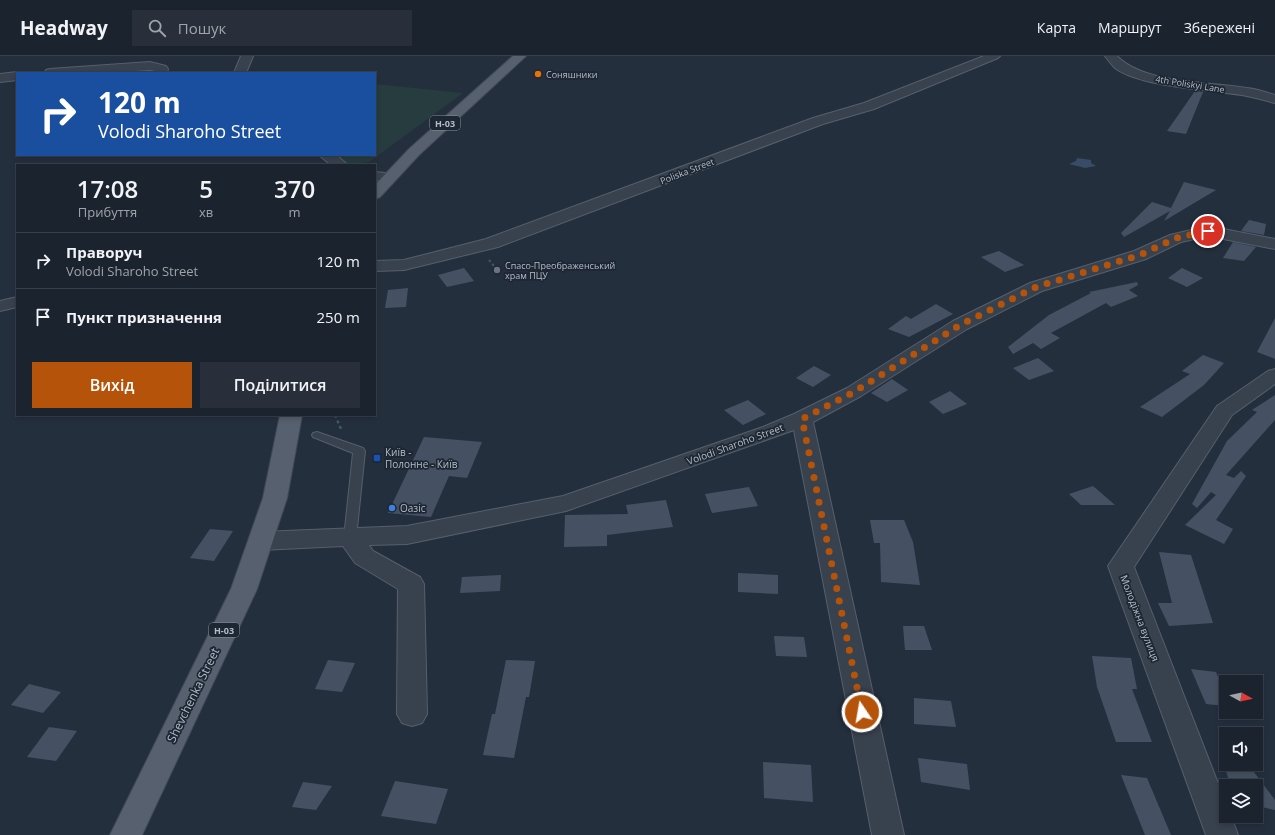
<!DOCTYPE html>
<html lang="uk">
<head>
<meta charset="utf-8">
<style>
  :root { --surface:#1b232e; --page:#282f3a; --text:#f1f3f6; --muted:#a0a4aa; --line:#39404a; --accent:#b45309 }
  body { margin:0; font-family:"Open Sans",sans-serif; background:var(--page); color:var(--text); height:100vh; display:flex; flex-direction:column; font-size:15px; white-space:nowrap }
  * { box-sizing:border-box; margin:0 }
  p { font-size:13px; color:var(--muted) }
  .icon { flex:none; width:22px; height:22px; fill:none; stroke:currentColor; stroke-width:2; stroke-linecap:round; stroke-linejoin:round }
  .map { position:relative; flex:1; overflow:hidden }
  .panel { position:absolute; left:16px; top:108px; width:360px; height:252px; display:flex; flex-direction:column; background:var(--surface); border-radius:0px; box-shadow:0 2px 6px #0003,0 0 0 1px var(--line) }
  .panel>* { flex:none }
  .banner { position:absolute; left:16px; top:16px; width:360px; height:84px; border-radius:0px; box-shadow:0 2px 6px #0003,0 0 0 1px var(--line); background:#1a4fa0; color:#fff; overflow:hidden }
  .needle { width:26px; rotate:98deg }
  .fabs { position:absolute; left:1219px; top:619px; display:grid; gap:8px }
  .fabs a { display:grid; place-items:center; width:44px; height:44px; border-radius:0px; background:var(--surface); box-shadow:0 2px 6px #0003,0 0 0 1px var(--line); font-size:20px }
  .pin { position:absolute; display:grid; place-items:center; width:34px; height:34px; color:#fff; margin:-17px; border:2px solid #fff; border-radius:50%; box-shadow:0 1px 4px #0007 }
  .me { position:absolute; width:44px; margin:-22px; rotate:348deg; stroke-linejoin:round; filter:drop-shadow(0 0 3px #0008) }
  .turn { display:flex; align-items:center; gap:14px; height:84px; padding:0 16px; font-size:18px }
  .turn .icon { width:52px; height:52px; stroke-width:2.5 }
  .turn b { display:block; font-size:28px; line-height:34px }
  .eta { display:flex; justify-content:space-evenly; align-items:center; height:68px; text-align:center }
  .eta b { font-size:24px; font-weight:600; line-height:28px }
  .primary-button { display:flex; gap:8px; margin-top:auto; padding:8px 16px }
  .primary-button a { flex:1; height:46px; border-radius:0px; background:var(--accent); color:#fff; font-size:16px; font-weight:600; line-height:46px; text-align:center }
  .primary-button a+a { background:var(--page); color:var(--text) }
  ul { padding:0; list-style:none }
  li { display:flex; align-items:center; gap:12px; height:56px; padding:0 16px; border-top:1px solid var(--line) }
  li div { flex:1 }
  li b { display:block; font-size:15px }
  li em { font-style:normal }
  header { display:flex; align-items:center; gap:24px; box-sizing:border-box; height:56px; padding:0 20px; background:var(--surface); border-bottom:1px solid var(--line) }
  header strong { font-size:19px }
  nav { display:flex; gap:22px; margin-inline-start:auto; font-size:14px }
  .search { width:280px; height:36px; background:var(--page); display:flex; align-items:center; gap:10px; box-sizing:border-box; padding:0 14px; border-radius:0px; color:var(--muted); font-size:15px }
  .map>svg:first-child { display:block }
  .green { fill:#263c3f }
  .water { fill:#394c67 }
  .building { fill:#455162 }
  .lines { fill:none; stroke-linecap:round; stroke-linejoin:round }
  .service-casing { stroke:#565f6c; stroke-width:2 }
  .minor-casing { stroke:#565f6c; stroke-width:2 }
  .primary-casing { stroke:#414a57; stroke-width:2 }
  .path-far1 { stroke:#44595c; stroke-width:2; stroke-dasharray:2.5 2.5; stroke-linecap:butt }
  .path { stroke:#44595c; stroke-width:2.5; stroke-dasharray:3 3; stroke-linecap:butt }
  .service { fill:#38414e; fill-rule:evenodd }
  .minor { fill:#38414e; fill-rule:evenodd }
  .primary { fill:#56606e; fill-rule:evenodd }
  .route { stroke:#b45309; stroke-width:7; stroke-dasharray:0 12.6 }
  .food-dot { fill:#e8710a; stroke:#1d2633; stroke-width:1.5 }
  .worship-dot { fill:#6b7280; stroke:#1d2633; stroke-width:1.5 }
  .transit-dot { fill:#1a4fb4; stroke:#1d2633; stroke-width:1.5 }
  .shop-dot { fill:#3f7fe0; stroke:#1d2633; stroke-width:1.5 }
  .labels { text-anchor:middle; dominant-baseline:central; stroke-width:3.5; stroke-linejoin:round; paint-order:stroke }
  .far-poi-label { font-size:9px; fill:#b4bcc9; stroke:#1d2633; text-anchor:start }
  .far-street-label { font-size:9px; fill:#b4bcc9; stroke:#1d2633 }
  .shield { fill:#1d2633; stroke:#878f9c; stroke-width:1 }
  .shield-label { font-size:9px; font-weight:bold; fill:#b4bcc9 }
  .street-label { font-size:10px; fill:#b4bcc9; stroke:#1d2633 }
  .poi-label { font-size:10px; fill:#b4bcc9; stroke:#1d2633; text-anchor:start }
  .near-street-label { font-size:12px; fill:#b4bcc9; stroke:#1d2633 }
</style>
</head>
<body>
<header>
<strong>Headway</strong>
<div class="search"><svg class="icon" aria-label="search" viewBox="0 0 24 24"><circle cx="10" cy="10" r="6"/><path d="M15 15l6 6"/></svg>Пошук</div>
<nav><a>Карта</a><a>Маршрут</a><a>Збережені</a></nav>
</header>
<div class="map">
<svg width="1275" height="779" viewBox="0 0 1275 779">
  <rect width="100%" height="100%" fill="#242f3e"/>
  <!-- green -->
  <path class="green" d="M375 28 463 37 369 106 349 108 334 99H375Z"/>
  <!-- water -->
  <path class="water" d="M1077 102 1091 104V107L1096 110 1085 112 1069 108 1076 105Z"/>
  <!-- building -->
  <path class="building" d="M1195 35 1203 36 1186 78 1167 75Z
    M1184 126 1216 134 1164 165 1170 155 1124 181 1121 177 1152 146 1171 152Z
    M1249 164 1266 168 1264 179 1241 175Z
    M1233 186 1256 191 1244 205 1223 202Z
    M999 195 1024 209 1005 216 981 201Z
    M464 212 474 225 447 231 438 219Z
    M1182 212 1203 222 1187 231 1168 222Z
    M1137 226 1138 229 1129 234 1138 240 1111 251 1106 247 1051 277 1060 282 1041 293 1033 287 1013 298 1008 291 1049 259 1091 237 1089 236Z
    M408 232 406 251 385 252 388 234Z
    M936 248 953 258 909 281 888 273 906 260 911 263Z
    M1275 262V303L1257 296Z
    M1203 299 1224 307 1204 329 1162 361 1140 351 1190 318 1182 315Z
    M1038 302 1054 315 1029 324 1013 312Z
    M814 310 831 319 813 331 796 322Z
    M892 323 908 334 887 346 871 337Z
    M950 335 967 348 943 358 929 346Z
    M1275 339V364L1226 419 1234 422 1241 415 1246 420 1216 464 1233 473 1224 488 1185 469 1216 439 1211 436 1197 452 1192 448 1227 385 1257 356 1252 354Z
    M748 344 766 358 743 369 724 354Z
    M424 381 482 386 467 422 449 420 431 461 388 457Z
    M1093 430 1115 449H1081L1069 438Z
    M749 431 758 450 712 457 705 438Z
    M666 444 673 471 607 479V490L564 491 565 459 628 458 626 449Z
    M870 464H904L913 486 920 529 881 526 880 487H874Z
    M210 473 233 475 214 505 190 502Z
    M1159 496 1191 499 1213 567 1169 570 1158 547H1172Z
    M738 517 778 519V538L738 536Z
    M501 519 500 535 460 537 462 521Z
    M903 570H924L932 594H905Z
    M774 580 804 581 807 601 776 600Z
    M1092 600 1131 602 1137 633H1132L1152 686H1116L1097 631Z
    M328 604 355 607 342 636 315 633Z
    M506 604 535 605 529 641H526L514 702 483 699 492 658H495Z
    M1191 613 1216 616 1226 641V650L1206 648Z
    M29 628 61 636 43 657 11 649Z
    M914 642 951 645 956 671 914 668Z
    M49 671 77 675 56 705 27 701Z
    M918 702 967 708 970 734 921 726Z
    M763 706 811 709 813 746 764 742Z
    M1223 707 1251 712 1275 744V754L1256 750V730H1231Z
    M1121 719 1147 722 1171 779H1145Z
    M395 725 448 733 436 768 381 760Z
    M303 726 332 730 316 754 292 751Z"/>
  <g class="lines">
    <defs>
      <path id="service" d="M317 376 363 392 365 395 356 482 354 485 350 486 346 485 344 482 353 397 313 381 312 379 313 377Z"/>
      <path id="minor" d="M241 0H253L246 17H234Z
        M984 0H1000L998 2 874 53 823 68 498 191 404 214 375 215V205L404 204 486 183 813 62 864 47Z
        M1105 0H1117C1146 30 1219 25 1258 34L1275 39V47C1264 44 1253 41 1242 39 1210 34 1140 31 1115 12 1112 9 1108 4 1105 0Z
        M150 6 166 10 168 13 167 17H155L156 15 150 14 101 17H44L46 14 50 13Z
        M17 16 20 17H17V24L0 26V18Z
        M319 99H336L348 109H331Z
        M375 116 395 118 397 121 395 124 390 125 375 124Z
        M1208 170 1275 183V193L1208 180 1181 186 1146 203 1042 235 967 273 861 340 813 366 904 779H872L794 374 566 455 407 488 369 489 373 495 420 521 424 528 427 658 422 667 412 670 402 667 397 658 398 533 355 507 343 490 261 494 252 491 249 485 252 479 261 476 407 470 563 440 763 371 794 358 847 332 953 265 1030 227 1134 195 1170 179Z
        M17 241V251L0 255V245Z
        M1275 313V328L1232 359 1134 511 1226 748V760H1231L1238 779H1206L1108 510 1217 350 1268 315Z"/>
      <path id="primary" d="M513 0H526L419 99 380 141 375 143V129L409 93Z
        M280 359H302L287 442 257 533 142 779H110L231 533 263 442Z"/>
    </defs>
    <!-- service casing -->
    <use href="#service" class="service-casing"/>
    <!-- minor casing -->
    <use href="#minor" class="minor-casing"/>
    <!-- primary casing -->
    <use href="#primary" class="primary-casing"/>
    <!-- path-far1 -->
    <path class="path-far1" d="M489 204 494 210"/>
    <!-- path -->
    <path class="path" d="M335 359 341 373"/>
    <!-- service -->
    <use href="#service" class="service"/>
    <!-- minor -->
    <use href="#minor" class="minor"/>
    <!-- primary -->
    <use href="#primary" class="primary"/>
  </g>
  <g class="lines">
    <!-- route -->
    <path class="route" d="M862 656 802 363 854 336 960 269 1036 231 1140 199 1176 182 1208 175"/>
  </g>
  <!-- markers -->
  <circle class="food-dot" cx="538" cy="18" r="4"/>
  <circle class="worship-dot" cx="497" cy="214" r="4"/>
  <rect class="transit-dot" x="373" y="398" width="8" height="8" rx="2"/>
  <circle class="shop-dot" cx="392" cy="452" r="4"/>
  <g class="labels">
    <!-- far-poi labels -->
    <g class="far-poi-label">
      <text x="546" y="18">Соняшники</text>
      <text x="505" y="209">Спасо-Преображенський<tspan x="505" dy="10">храм ПЦУ</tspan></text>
    </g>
    <!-- far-street labels -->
    <g class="far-street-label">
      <text transform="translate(1190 28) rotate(9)">4th Poliskyi Lane</text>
      <text transform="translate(687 115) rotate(-21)">Poliska Street</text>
    </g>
    <!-- shield labels -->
    <g class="shield">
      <rect x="430" y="60" width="30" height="14" rx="3"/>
      <rect x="209" y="567" width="30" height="14" rx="3"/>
    </g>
    <g class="shield-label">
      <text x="445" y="67">Н-03</text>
      <text x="224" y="574">Н-03</text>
    </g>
    <!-- street labels -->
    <g class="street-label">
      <text transform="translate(735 388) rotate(-20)">Volodi Sharoho Street</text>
      <text transform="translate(1140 562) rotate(69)">Молодіжна вулиця</text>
    </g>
    <!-- poi labels -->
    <g class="poi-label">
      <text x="385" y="396">Київ -<tspan x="385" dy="12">Полонне - Київ</tspan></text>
      <text x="400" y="452">Оазіс</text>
    </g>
    <!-- near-street labels -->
    <g class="near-street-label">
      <text transform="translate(193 639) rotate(-64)">Shevchenka Street</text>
    </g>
  </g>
</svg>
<div class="fabs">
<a><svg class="needle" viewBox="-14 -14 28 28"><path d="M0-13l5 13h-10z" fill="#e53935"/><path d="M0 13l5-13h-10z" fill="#a0a4aa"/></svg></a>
<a><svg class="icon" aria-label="sound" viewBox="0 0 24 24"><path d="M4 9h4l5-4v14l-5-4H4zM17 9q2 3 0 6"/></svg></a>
<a><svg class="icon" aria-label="layers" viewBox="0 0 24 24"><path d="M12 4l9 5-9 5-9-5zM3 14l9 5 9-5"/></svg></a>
</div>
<div class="pin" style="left:1208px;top:175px;background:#d93025"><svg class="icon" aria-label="arrive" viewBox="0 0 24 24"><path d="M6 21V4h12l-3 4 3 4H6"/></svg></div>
<svg class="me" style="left:862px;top:656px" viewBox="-20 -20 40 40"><circle r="17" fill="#b45309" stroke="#fff" stroke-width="3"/><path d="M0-11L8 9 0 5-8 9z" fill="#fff"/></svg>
<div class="banner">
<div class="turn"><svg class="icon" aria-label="right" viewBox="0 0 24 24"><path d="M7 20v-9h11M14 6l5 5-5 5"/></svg><div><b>120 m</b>Volodi Sharoho Street</div></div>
</div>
<section class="panel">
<div class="eta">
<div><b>17:08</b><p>Прибуття</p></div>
<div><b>5</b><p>хв</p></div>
<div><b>370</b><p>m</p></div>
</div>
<ul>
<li><svg class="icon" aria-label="right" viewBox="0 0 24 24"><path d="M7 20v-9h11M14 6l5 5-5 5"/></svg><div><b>Праворуч</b><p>Volodi Sharoho Street</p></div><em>120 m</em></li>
<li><svg class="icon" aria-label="arrive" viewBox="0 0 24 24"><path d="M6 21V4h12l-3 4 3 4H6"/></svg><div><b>Пункт призначення</b></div><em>250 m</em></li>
</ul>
<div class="primary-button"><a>Вихід</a><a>Поділитися</a></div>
</section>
</div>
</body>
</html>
